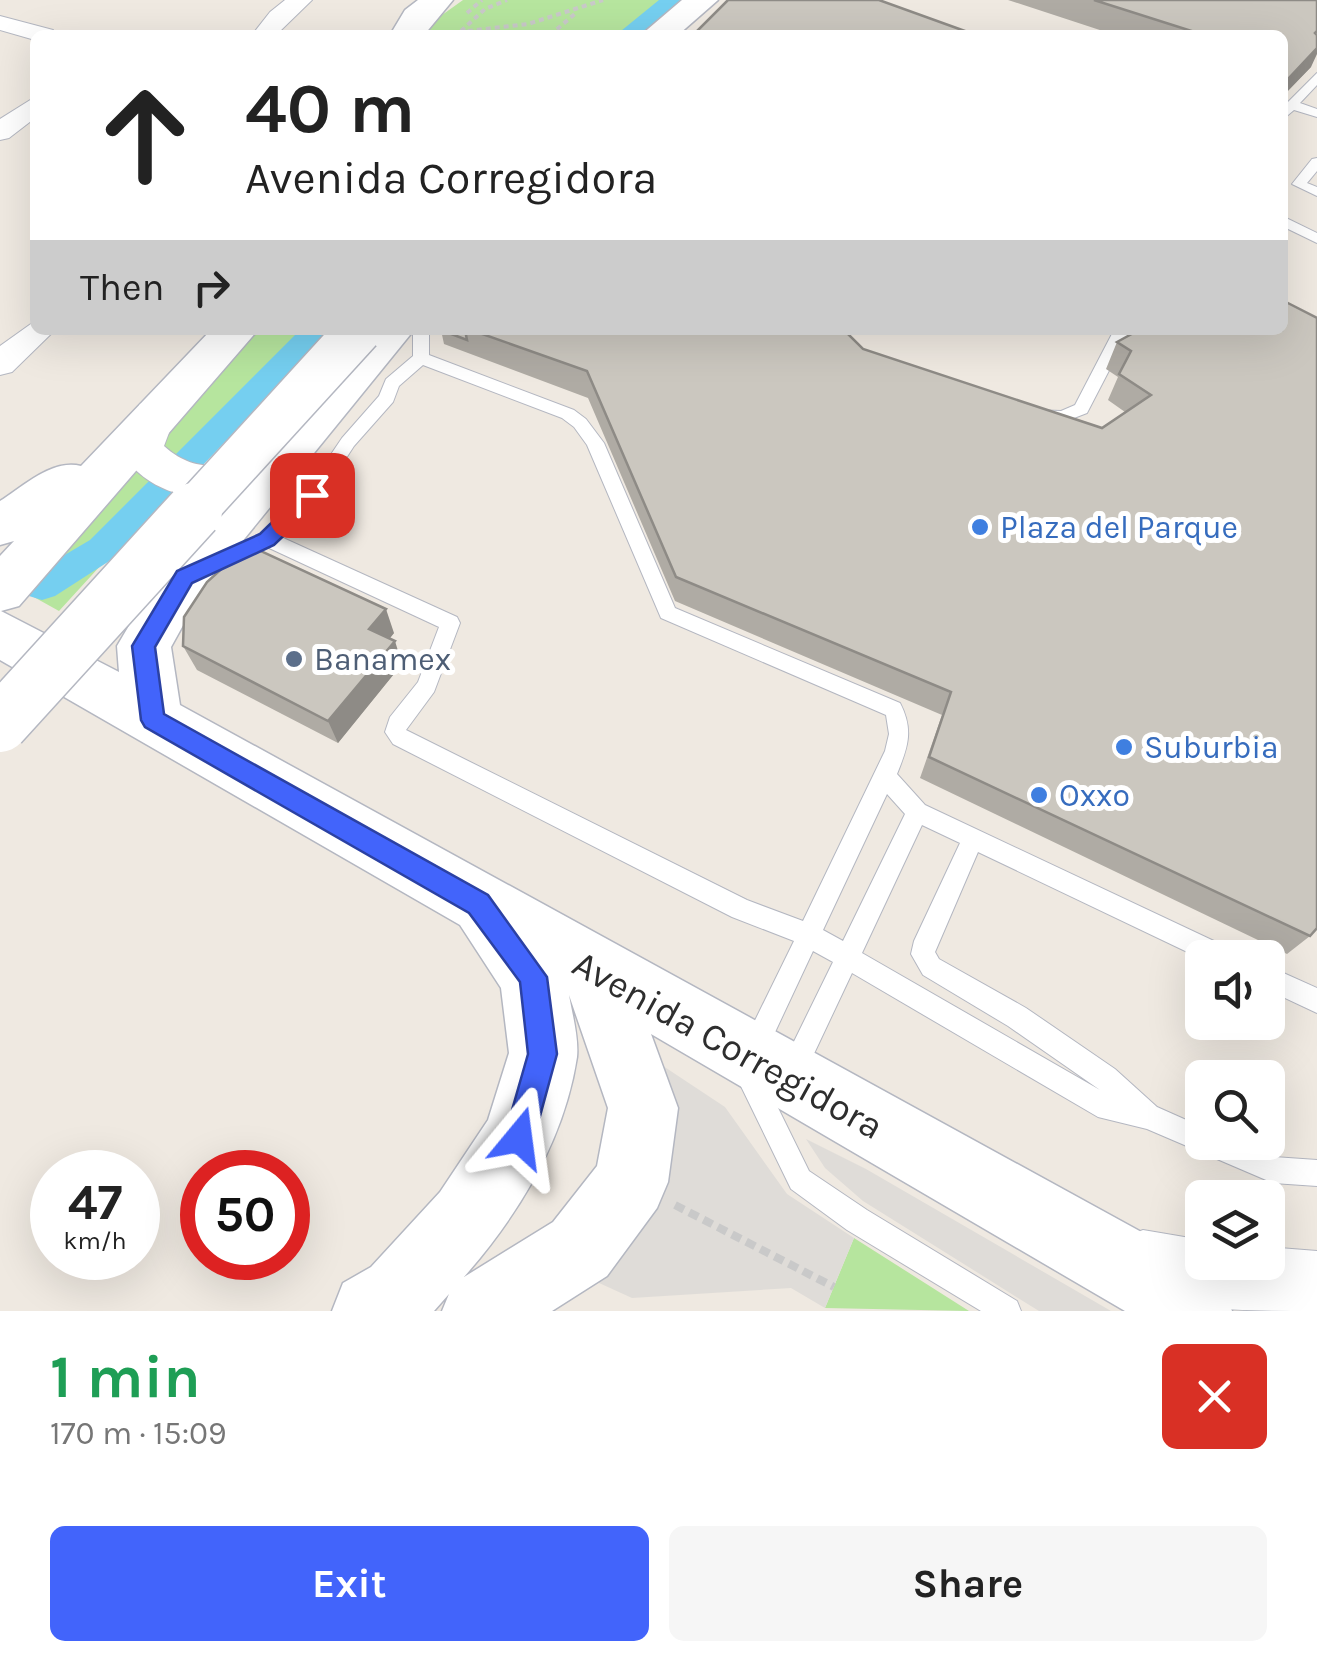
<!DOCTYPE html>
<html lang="en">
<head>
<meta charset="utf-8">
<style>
  :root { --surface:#fff; --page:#f6f6f6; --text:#222; --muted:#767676; --accent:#4264fb }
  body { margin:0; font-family:Karla,sans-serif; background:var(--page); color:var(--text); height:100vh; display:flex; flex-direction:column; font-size:38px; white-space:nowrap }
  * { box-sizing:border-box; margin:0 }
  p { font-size:32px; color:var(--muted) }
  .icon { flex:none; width:55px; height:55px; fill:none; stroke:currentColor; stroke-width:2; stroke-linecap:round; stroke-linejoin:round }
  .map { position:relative; height:1311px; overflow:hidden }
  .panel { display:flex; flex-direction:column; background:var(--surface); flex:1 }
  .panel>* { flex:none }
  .banner { position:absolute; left:30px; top:30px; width:1258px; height:305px; border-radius:15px; box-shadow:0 10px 40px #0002; background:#fff; color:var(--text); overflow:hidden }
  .buttons { position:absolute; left:1185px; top:940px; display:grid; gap:20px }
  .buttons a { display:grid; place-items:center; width:100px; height:100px; border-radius:15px; background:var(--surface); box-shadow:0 10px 40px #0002; font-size:50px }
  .speed { position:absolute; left:30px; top:1150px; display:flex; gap:20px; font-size:50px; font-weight:700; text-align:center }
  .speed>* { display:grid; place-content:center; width:130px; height:130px; border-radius:50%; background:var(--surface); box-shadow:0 10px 40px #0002; line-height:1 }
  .speed small { font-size:25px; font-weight:400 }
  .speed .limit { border:15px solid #d22; background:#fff; color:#111 }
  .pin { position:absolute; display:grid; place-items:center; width:85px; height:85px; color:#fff; margin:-42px; border-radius:20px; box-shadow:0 5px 15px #0006 }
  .me { position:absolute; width:110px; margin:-55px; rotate:16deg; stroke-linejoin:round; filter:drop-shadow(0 0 8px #0008) }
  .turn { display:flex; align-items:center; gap:35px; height:210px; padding:0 50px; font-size:45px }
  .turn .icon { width:130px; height:130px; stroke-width:2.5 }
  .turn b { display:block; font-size:70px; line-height:85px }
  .then { display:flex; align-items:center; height:95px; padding:0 50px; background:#0003; gap:20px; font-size:38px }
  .round { display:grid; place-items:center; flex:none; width:105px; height:105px; border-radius:15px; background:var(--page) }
  .summary { display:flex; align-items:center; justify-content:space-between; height:170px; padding:0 50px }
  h1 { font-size:60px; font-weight:700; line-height:75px; color:#1e9e55 }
  .primary-button { display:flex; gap:20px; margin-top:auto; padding:20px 50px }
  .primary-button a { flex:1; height:115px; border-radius:15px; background:var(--accent); color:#fff; font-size:40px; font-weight:700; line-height:115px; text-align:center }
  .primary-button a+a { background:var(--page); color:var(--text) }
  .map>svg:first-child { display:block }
  .green { fill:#b6e59e }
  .plaza { fill:#dfdcd8 }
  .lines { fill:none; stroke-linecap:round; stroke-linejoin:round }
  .canal { fill:#75cff0; fill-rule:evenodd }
  .service-casing { stroke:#b4b7c1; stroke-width:2 }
  .minor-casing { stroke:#b4b7c1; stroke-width:2 }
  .tertiary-casing { stroke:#b4b7c1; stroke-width:2 }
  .secondary-casing { stroke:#b4b7c1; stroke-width:3 }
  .path-far1 { stroke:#c9c9c9; stroke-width:4; stroke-dasharray:5 4; stroke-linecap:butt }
  .path { stroke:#c9c9c9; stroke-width:8; stroke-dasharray:10 6; stroke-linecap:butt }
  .service { fill:#fff; fill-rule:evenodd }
  .minor { fill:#fff; fill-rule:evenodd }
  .tertiary { fill:#fff; fill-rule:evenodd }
  .secondary { fill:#fff; fill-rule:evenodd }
  .secondary-bridge-far1-casing { stroke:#b4b7c1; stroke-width:48; stroke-linecap:butt }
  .secondary-bridge-casing { stroke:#b4b7c1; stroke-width:59; stroke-linecap:butt }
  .secondary-bridge-far1 { stroke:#fff; stroke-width:45 }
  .secondary-bridge { stroke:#fff; stroke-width:56 }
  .wall { fill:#afaba4 }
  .shaded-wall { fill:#8e8b86 }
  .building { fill:#cbc7bf; stroke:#8e8b86; stroke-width:2.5 }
  .route { fill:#4264fb; stroke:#2b41a3; stroke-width:2.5 }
  .shop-dot { fill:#3f7fe0; stroke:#fff; stroke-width:4 }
  .service-dot { fill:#5c6f8a; stroke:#fff; stroke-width:4 }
  .labels { text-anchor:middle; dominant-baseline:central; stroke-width:10; stroke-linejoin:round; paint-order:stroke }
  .shop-label { font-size:32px; fill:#366cbe; stroke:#fff; text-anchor:start }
  .service-label { font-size:32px; fill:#4e5e75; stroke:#fff; text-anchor:start }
  .near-street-label { font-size:38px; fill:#2e2e2e; stroke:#fff }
</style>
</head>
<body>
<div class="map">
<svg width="1317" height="1311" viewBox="0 0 1317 1311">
  <rect width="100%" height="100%" fill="#efe9e1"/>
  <!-- green -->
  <path class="green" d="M463 0H679L636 35H427L435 20Z
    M258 330H316L59 611 14 586Z
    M854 1238 969 1311 825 1308Z"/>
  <!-- plaza -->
  <path class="plaza" d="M648 1056 725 1107 787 1194 854 1238 825 1308 791 1288 632 1298 564 1267Z
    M806 1139 866 1169 1111 1311H1039L863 1201 825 1168Z"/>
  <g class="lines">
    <!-- canal -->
    <path class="canal" d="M659 0H684L641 35H616Z
      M300 330H332L114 558 55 596 42 600 29 596 24 586 29 576 90 540Z"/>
    <defs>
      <path id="service" d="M1317 73V85L1300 103 1317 109V117L1294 110 1282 120V108Z
        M1317 158V171L1307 183 1317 187V196L1292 184 1312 159Z
        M1282 216 1317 233V243L1282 226Z
        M413 330H429V355L574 410 586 419 604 443 675 608 900 703C914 730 908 747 897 774L925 805 1233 950 1237 958 1202 959 978 852 935 952 939 959 1026 1008 1115 1069 1157 1107 1202 1127V1142H1241L1274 1157 1317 1160V1186L1273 1183 1147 1129 1098 1117 852 973 803 1077 794 1081 785 1077 781 1068 833 962 813 951 762 1060 753 1063 757 1065 809 1171 867 1210 1017 1301 1021 1311H981L847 1230 791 1189 735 1074 739 1065 748 1061 740 1051 794 941 732 917 393 744 385 732 390 717 418 682 439 627 267 547 209 573 200 566 202 561 260 534 299 497 258 483 255 478 258 473 264 472 309 487 342 438 379 396 386 379 413 356ZM423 365 562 418 574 427 587 445 661 618 886 715 889 734 885 751 803 921 747 900 406 730 434 692 460 623 457 617 281 537 319 500 354 446 393 402 399 386ZM887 794 905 814 843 941 823 930ZM922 825 960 843 914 941 911 954 923 975 1008 1026 1100 1090 862 953Z
        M1114 330H1130L1087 413 1061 423 1034 418V410L1061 411 1075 405Z
        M1268 966 1317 988V1013L1268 990Z"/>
      <path id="minor" d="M285 0H312L276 35H252L270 12Z
        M0 16 53 30 56 35H35V40L0 30Z
        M35 97V118L9 138 0 140V119Z
        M35 321V330H55L12 372 0 375V346Z"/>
      <path id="tertiary" d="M155 399 170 404 176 414 164 446C203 481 229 456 271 469L277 480 271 491C218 507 150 502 119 449L140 404Z
        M1143 1230 1202 1240V1262H1268V1247L1317 1251V1311C1250 1311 1182 1311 1118 1290L1108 1265 1118 1240Z"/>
      <path id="secondary" d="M418 0H453L424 35H390L405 10Z
        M682 0H718L678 35H641Z
        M211 330H258L19 606 1 611 119 672 117 646 166 563 368 330H414L202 591 171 647 180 705 1145 1234 1221 1283 1232 1311H1125L651 1034 678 1108 668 1182 657 1208 607 1276 552 1311H442L449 1294 434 1311H332L343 1283 371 1267 440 1192 488 1120 509 1053 501 988 460 925 0 660V556L14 541 0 545V501C22 487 53 458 81 466ZM569 995 608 1108 597 1166 553 1222 464 1277C519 1214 564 1141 577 1057 579 1038 572 1013 569 995Z"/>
    </defs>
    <!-- service casing -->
    <use href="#service" class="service-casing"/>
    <!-- minor casing -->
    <use href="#minor" class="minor-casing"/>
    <!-- tertiary casing -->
    <use href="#tertiary" class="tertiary-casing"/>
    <!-- secondary casing -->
    <use href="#secondary" class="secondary-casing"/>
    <!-- path-far1 -->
    <path class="path-far1" d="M467 13 482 0
      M461 31 485 9 507 0
      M450 33 528 24 603 0
      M496 33 510 35
      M550 35 576 13"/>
    <!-- path -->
    <path class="path" d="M675 1205 834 1287"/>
    <!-- service -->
    <use href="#service" class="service"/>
    <!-- minor -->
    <use href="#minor" class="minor"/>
    <!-- tertiary -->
    <use href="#tertiary" class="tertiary"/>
    <!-- secondary -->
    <use href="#secondary" class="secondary"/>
    <defs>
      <path id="secondary-bridge-far1" d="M192 513 359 330"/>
      <path id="secondary-bridge" d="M0 724 194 511"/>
    </defs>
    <!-- secondary-bridge-far1 casing -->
    <use href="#secondary-bridge-far1" class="secondary-bridge-far1-casing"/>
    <!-- secondary-bridge casing -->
    <use href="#secondary-bridge" class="secondary-bridge-casing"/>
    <!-- secondary-bridge-far1 -->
    <use href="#secondary-bridge-far1" class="secondary-bridge-far1"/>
    <!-- secondary-bridge -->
    <use href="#secondary-bridge" class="secondary-bridge"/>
  </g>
  <!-- wall -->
  <path class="wall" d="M1008 0H1317L1311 67 1282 97V35H1115Z
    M441 330H844L863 349 1102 428 1125 412 1108 400 1118 377 1106 369 1117 342 1139 330 1310 936 1287 954 920 778 942 715 675 601 588 398 444 344Z
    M394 633 390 638 402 664 338 743 197 670 183 646Z"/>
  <!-- shaded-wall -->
  <path class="shaded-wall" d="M1317 48V54L1311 67 1282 97V89L1287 80Z
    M386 609 394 633 378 653 369 629Z
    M395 641 402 664 338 743 328 721Z"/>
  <!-- building -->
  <path class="building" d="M728 0H879L976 35H693Z
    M1094 0H1317V31L1315 33 1317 35V48L1287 80 1282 78V35H1204Z
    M1282 300 1317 318V928L1310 936 929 757 951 692 676 577 587 371 471 330H844L863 349 1102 428 1151 395 1119 374 1131 351 1117 342 1139 330H1282Z
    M441 330H465L467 340Z
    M248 545 386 609 369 629 395 641 328 721 183 646 184 617 207 582Z"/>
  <!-- route -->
  <path class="route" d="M312 488 320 490V501L274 545 192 583 155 647 164 714 488 895 547 977 557 1054 534 1138 529 1149 519 1153 508 1149 504 1138 528 1054 520 982 469 913 145 727 141 720 132 646 177 571 260 534 305 490Z"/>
  <!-- markers -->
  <g class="shop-dot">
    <circle cx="980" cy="527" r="10"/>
    <circle cx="1124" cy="747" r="10"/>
    <circle cx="1039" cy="795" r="10"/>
  </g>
  <circle class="service-dot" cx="294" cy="659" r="10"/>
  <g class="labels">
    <!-- shop labels -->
    <g class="shop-label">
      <text x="1000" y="527">Plaza del Parque</text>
      <text x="1144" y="747">Suburbia</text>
      <text x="1059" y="795">Oxxo</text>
    </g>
    <!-- service labels -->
    <g class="service-label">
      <text x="314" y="659">Banamex</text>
    </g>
    <!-- near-street labels -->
    <g class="near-street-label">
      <text transform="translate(728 1045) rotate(29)">Avenida Corregidora</text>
    </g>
  </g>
</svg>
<div class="buttons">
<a><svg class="icon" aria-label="sound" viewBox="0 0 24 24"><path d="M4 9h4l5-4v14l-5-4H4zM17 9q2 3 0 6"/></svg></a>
<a><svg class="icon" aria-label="search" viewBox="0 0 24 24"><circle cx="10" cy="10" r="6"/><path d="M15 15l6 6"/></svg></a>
<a><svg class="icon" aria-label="layers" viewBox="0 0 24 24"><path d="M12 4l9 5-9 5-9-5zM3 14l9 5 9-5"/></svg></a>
</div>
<div class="speed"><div>47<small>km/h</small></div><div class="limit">50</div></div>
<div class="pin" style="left:312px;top:495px;background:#d93025"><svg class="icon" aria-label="arrive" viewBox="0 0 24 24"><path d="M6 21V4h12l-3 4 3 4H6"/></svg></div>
<svg class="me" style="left:519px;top:1138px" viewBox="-20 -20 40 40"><path d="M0-17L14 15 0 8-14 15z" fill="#4264fb" stroke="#fff" stroke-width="4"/></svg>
<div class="banner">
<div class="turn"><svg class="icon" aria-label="ahead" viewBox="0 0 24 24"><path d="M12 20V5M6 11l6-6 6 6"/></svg><div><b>40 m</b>Avenida Corregidora</div></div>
<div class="then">Then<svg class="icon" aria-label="right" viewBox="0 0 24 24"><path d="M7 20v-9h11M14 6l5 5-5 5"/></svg></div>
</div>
</div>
<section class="panel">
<div class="summary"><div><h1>1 min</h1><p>170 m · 15:09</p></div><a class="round" style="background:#d93025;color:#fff"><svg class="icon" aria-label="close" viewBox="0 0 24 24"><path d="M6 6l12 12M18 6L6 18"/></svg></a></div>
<div class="primary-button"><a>Exit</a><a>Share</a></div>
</section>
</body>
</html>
